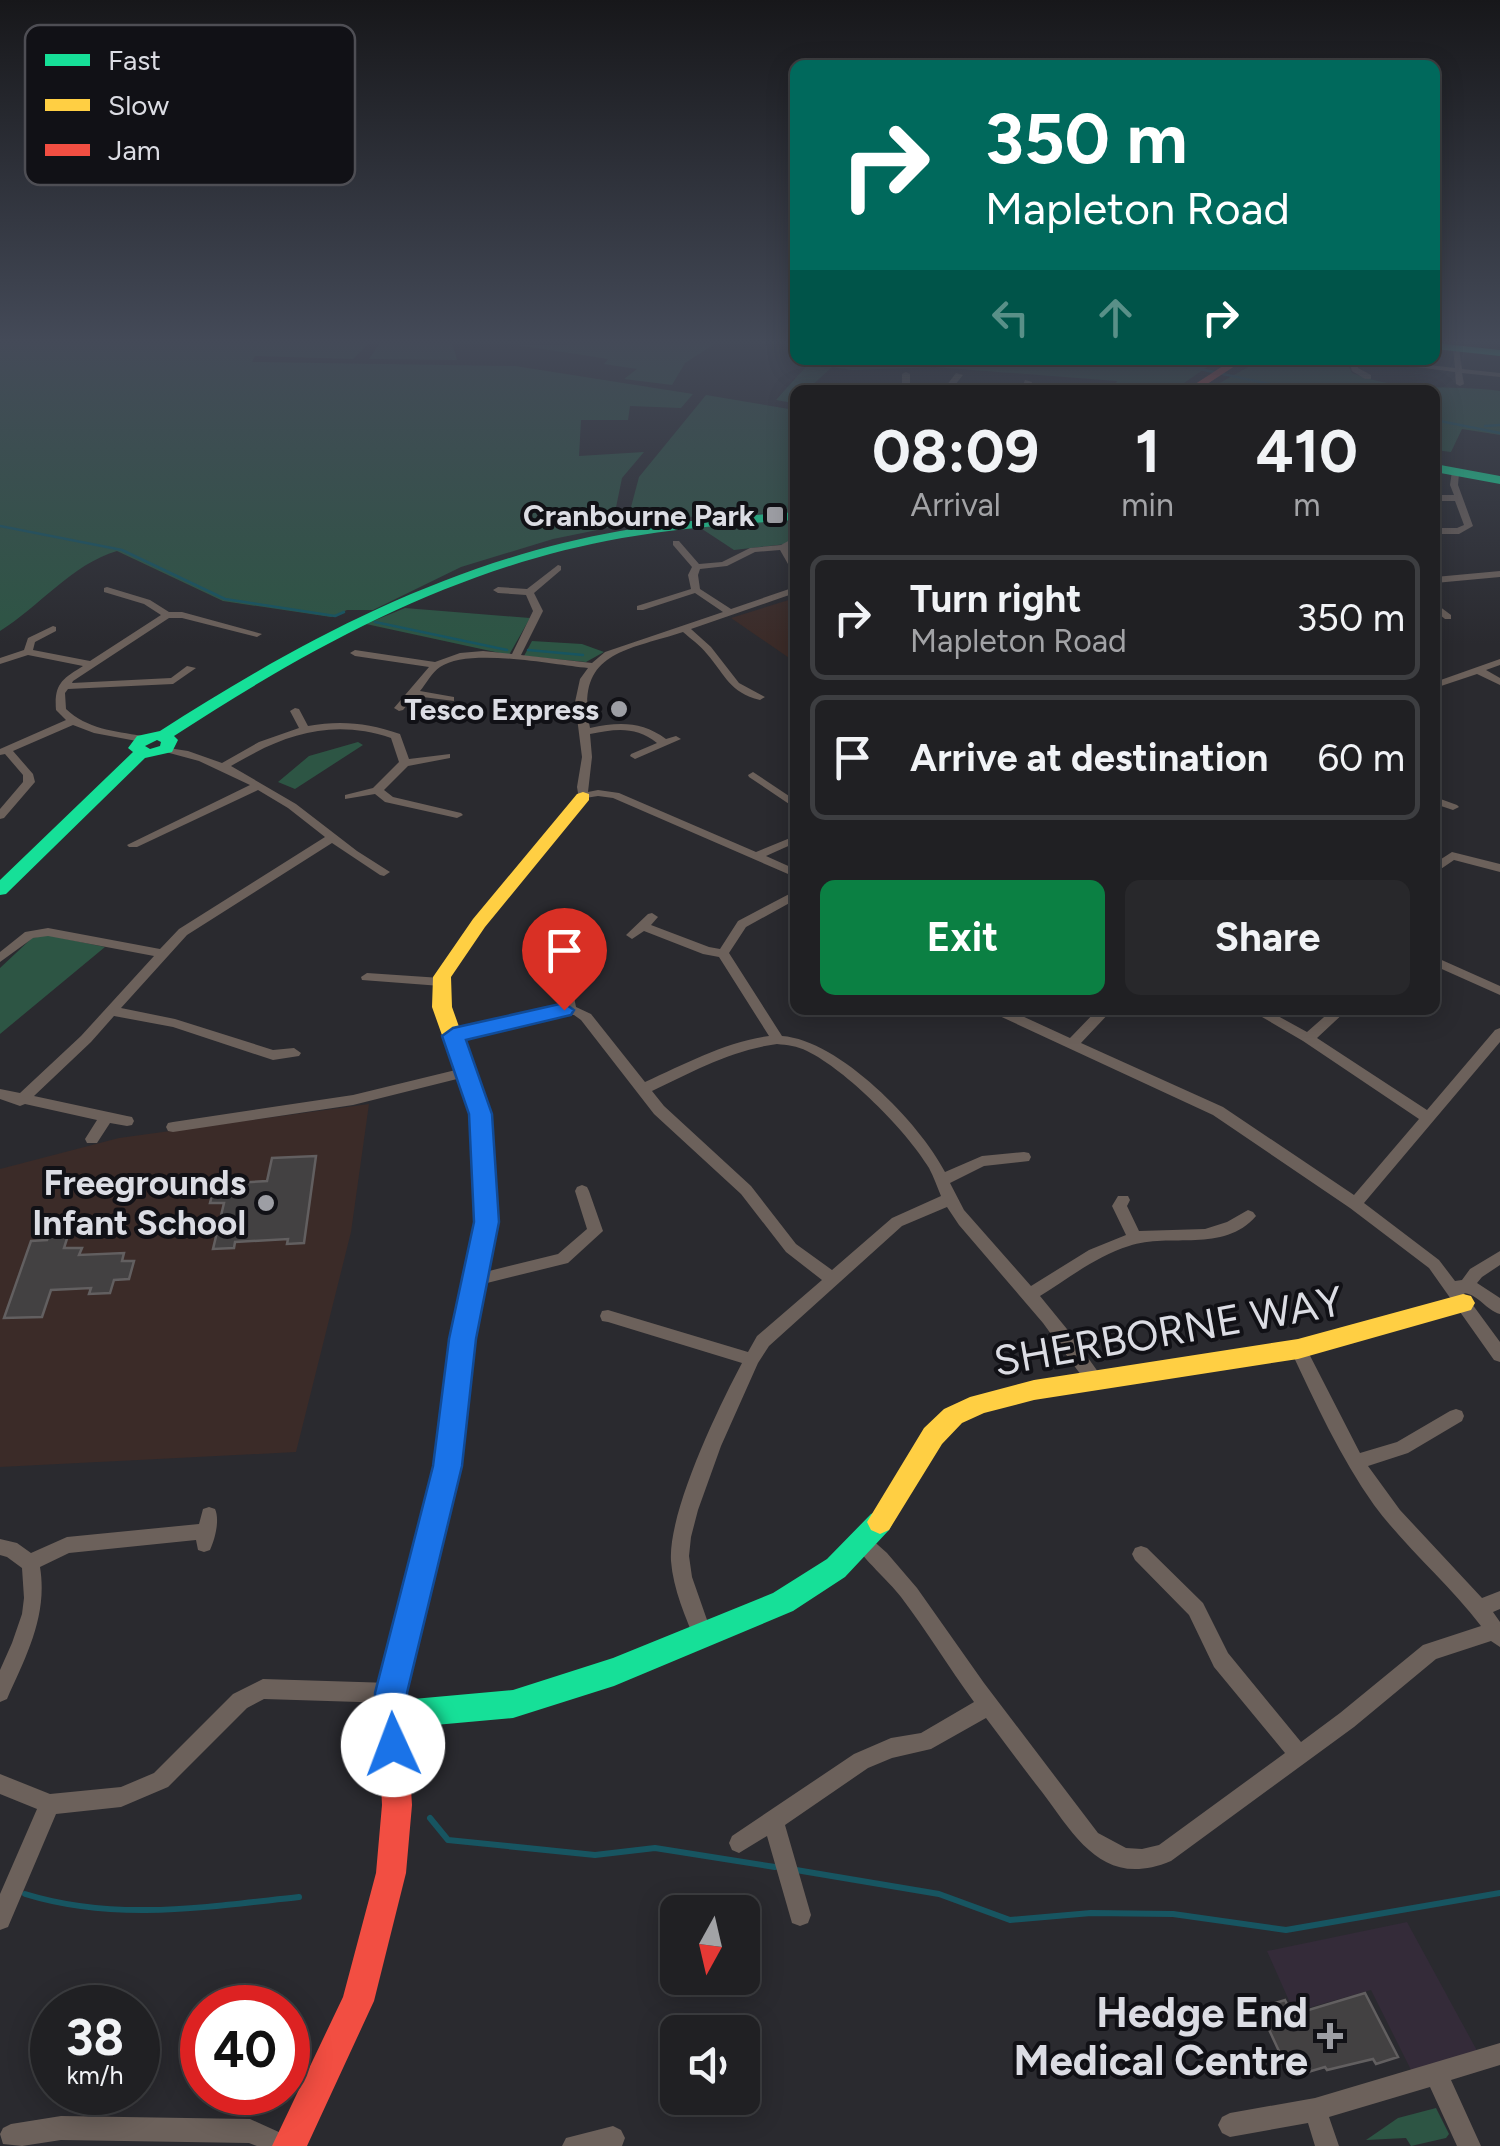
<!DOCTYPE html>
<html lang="en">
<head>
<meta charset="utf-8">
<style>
  :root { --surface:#202023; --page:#28282b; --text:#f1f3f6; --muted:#a2a3a6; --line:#3d3e41; --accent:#0b8043 }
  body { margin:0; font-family:Figtree,sans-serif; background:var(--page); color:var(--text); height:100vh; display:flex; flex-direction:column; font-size:38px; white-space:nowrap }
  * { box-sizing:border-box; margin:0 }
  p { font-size:32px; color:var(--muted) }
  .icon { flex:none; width:55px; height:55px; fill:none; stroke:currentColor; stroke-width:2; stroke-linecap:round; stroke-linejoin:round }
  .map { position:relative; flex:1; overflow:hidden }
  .panel { position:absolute; left:790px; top:385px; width:650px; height:630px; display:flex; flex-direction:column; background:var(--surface); border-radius:15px; box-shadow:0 5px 25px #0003,0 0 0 2px var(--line) }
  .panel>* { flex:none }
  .banner { position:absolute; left:790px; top:60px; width:650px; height:305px; border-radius:15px; box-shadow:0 5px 25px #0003,0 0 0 2px var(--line); background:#00695c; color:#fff; overflow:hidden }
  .needle { width:65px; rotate:188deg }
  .fabs { position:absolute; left:660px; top:1895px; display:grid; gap:20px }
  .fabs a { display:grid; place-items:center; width:100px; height:100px; border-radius:15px; background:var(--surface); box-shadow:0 5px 25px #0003,0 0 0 2px var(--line); font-size:50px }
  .speed { position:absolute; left:30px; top:1985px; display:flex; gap:20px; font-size:50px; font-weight:700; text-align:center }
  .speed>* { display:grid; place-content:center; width:130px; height:130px; border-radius:50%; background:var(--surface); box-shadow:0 5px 25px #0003,0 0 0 2px var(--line); line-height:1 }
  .speed small { font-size:25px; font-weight:400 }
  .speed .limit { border:15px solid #d22; background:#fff; color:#111 }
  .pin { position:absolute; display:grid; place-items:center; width:85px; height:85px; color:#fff; margin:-102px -42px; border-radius:50% 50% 50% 0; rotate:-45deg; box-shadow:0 0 10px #0007 }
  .pin .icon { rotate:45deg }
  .me { position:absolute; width:110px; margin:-55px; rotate:358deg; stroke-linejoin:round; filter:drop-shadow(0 0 8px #0008) }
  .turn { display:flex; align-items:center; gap:35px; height:210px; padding:0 30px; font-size:45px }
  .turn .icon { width:130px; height:130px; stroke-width:2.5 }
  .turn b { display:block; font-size:70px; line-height:85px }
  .lanes { display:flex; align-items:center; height:95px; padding:0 30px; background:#0003; justify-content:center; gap:50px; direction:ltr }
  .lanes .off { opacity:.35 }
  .eta { display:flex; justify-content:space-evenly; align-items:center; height:170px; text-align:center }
  .eta b { font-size:60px; font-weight:700; line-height:70px }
  .button { display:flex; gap:20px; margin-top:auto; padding:20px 30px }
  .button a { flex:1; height:115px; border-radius:15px; background:var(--accent); color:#fff; font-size:40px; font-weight:700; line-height:115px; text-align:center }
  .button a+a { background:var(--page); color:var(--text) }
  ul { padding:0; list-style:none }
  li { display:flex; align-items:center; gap:30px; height:125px; margin:0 20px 15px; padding:0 10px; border:5px solid var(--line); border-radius:15px }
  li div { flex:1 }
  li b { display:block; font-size:38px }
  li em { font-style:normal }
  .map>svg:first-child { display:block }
  .commercial { fill:#342b39 }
  .education { fill:#3b2b28 }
  .green { fill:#2d5544 }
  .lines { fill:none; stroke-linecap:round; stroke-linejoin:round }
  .stream-far1 { stroke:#175561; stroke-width:2.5 }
  .stream { stroke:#175561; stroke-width:6 }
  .building { fill:#434142; stroke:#625f60; stroke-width:2.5 }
  .street { fill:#6c615b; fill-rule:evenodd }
  .fast { fill:#16e098; fill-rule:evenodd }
  .slow { fill:#ffcf43; fill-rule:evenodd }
  .jam { fill:#f24e42; fill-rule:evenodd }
  .route { fill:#1a73e8; stroke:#114b97; stroke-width:2.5 }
  .poi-dot { fill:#9d9ea4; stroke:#111116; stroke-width:4 }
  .labels { text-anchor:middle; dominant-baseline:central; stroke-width:8; stroke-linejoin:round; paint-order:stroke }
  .far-poi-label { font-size:30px; font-weight:bold; fill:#dbdce3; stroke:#111116; text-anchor:end }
  .poi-label { font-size:35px; font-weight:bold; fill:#dbdce3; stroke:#111116; text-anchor:end }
  .near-street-label { font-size:42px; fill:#dbdce3; stroke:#111116 }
  .near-poi-label { font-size:42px; font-weight:bold; fill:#dbdce3; stroke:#111116; text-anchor:end }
  .key { fill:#111116; stroke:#4e4e54; stroke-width:2.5 }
  .key-label { font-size:28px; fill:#dbdce3 }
</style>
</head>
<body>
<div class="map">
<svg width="1500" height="2146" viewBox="0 0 1500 2146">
  <rect width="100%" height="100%" fill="#2a2a2f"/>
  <!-- commercial -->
  <path class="commercial" d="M1407 1922 1481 2058 1416 2080 1371 1990 1294 2012 1267 1951Z"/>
  <!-- education -->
  <path class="education" d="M795 598V662L731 618Z
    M369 1104 351 1232 296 1452 0 1467V1169L119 1138Z"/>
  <!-- green -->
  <path class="green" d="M0 343H369L353 359 255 356 252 362 515 366 693 394 681 408 630 406 628 420H581L579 456 644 452 622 478 612 527 553 539 461 567 373 610H347L331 617 223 601 117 551C72 564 39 607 0 631Z
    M380 343H452L457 360 369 359Z
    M716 343 685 363 672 385 624 379 637 369 604 364 608 359 517 345Z
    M812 360H1217L1174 390H1113L1117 381 935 367 853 370 832 367 807 390H795L793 403 776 400Z
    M1261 360H1345L1352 373C1401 393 1451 384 1500 391V435L1462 429 1451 452 1435 450V390H1207Z
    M706 395 795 410V512L687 517 626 526 639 477Z
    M795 521V543L734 550 696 525Z
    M405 608 530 618 509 655 366 624Z
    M532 641 582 644 604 652 586 662 524 656Z
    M358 742 363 745 295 789 278 782 309 756Z
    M47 935 105 947 0 1034V968L32 938Z
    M1436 2108 1449 2134 1446 2138 1411 2146 1406 2138 1366 2140 1398 2118Z"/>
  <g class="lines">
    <!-- stream-far1 -->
    <path class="stream-far1" d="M1134 360 1195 368 1298 390
      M1435 420 1500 433
      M1485 426 1500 425
      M0 526 122 550 225 599 335 616 344 612
      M375 622 507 650
      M528 650 583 655"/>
    <!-- stream -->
    <path class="stream" d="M430 1818 448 1840 595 1855 655 1848 775 1867
      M796 1870 939 1894 1010 1920 1091 1913 1173 1914 1286 1930 1500 1893
      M25 1894C116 1922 206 1907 299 1897"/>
  </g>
  <!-- building -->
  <path class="building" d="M316 1156 304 1243 287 1244 288 1239 235 1242 234 1248 213 1249 224 1203H210L215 1184 267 1181 272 1158Z
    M71 1226 64 1248H82L79 1255 124 1253 122 1261H134L129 1279 114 1280 110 1293 89 1294 91 1288 51 1290 42 1317 4 1318 31 1241 47 1240 52 1227Z
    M1365 1993 1398 2057 1376 2064 1373 2059 1327 2070 1325 2067 1291 2077 1259 2008 1285 2000 1292 2015Z"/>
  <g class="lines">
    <!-- street -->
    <path class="street" d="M1456 346 1459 348 1462 369 1500 373V377L1462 373 1464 384 1460 386 1456 384 1455 372 1363 360H1386L1455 368 1453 348Z
      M1349 360H1357L1358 368 1371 375V379H1365L1352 371Z
      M906 372 910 374V390H902V374Z
      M956 373 963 375 951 390H943Z
      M1025 380 1032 382 1029 390H1021Z
      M837 388H858L862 390H833Z
      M1452 471 1459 473 1458 485 1473 526 1459 534H1435V528H1457L1464 525 1455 501H1435V495H1454L1450 485Z
      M673 541H679L699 564 722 562 750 548 781 545 790 540 795 543V549H789L795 561 794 564H788L780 550 755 552 727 566 700 569 698 575 700 589 731 609 795 587V593L691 629 711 647 739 683 765 697 760 700C729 692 726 676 707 654 700 645 691 639 683 632 625 651 575 652 590 728 619 722 641 721 666 739L676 736 681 739 635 759 630 756 631 754 657 743C635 726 616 729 590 734L592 757 588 792 598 790 619 793 756 852 795 836V843L766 856 795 869V877L613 798 598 796 579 799 577 787 582 757 575 702 580 679 588 668C553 665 469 647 440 667 432 672 426 684 420 691L454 697V701L415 696 403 710 399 711 394 708 429 667 355 656 350 653 355 650 435 662 460 653 483 651 512 654 533 611 526 595 498 593 493 590 498 587 527 589 558 565 561 566V570L534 593 543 611 521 655 592 663 605 652 723 612 695 593 643 610H637V606L691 589 688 575 692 567 673 545Z
      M1500 571V577L1435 583V577Z
      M107 587 150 600 169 612H182L262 634 257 637 182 618H169L73 681 72 683 171 678 187 666 196 668 173 684 68 689 65 693 66 709C87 729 114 731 142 736L147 739 142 742 94 733 73 725 13 751 33 774 35 782 4 818 0 819V809L23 782V775L5 754 0 755V749L66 720 56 710C54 684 62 679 83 666L28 655 0 664V658L24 650 28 638 53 626 56 627V631L35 642 33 650 90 661 161 615 144 604 104 592V588Z
      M1435 603 1451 615V619H1445L1435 611Z
      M1500 659V665L1486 670 1500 678V685L1477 674 1435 688V682Z
      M295 708 299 709 308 726C341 720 368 723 400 734L409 759 450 754V758L408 766 384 790 393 797 461 813 463 815 457 818 385 802 375 794 345 799V795L373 788 399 762 391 738C331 718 283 735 231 766L296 804 357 851 390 872 384 876 380 875 332 843 187 935 121 1008 175 1019 273 1050 294 1048 301 1053 299 1056 273 1060 173 1027 114 1016 91 1042 34 1096 127 1116 132 1117 134 1121 132 1125 127 1126 110 1123 97 1143H87L85 1139 97 1120 25 1104 20 1106 0 1099V1089L20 1093 81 1036 154 956 48 936 33 938 0 962V952L25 932 48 928 160 949 179 929 325 837 288 808 258 790 137 847H129L127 845 250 785 199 761 162 751V747L188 751 222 763 259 742 299 728 290 711Z
      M753 772 795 800V808L749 777 748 775Z
      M1435 797 1457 805 1459 807 1453 810 1435 804Z
      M1452 852 1500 864V872L1454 860 1435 873V863Z
      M795 891V900L746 927 729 953 782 1036C839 1040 920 1123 945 1172L982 1156 1024 1152 1029 1153 1031 1157 1029 1161 984 1166 950 1183 964 1210 1031 1286 1089 1250 1126 1235 1112 1206 1118 1196H1128L1130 1200 1127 1206 1139 1231 1205 1229 1227 1222 1248 1210 1253 1212 1256 1216C1223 1254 1170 1232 1129 1246 1096 1256 1068 1279 1040 1296L1071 1334 1101 1376 1103 1381 1101 1386 1095 1388 1089 1386 1043 1323 959 1225 947 1207 902 1226 769 1346 758 1363 721 1446 698 1510 691 1537 689 1556 692 1577 713 1637 710 1643 703 1646 696 1643C686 1618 673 1589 671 1561 668 1512 718 1408 742 1363L608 1322 602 1321 600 1316 602 1311 608 1310 748 1352 757 1336 822 1280 786 1252 741 1194 654 1114 581 1020 574 1015 563 1014 453 1041 446 1036 453 1031 563 1006 561 992 567 988 573 992 576 1007 591 1014 645 1082C685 1064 725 1042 769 1036L719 957 703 954 644 931 632 939 626 935 648 914 652 913 658 917 651 925 709 947 720 949 738 921ZM777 1044C787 1045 797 1046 807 1051 846 1070 906 1130 929 1168 934 1177 937 1187 941 1196L892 1218 832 1270 796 1244 751 1186 664 1106 652 1091C692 1072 731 1050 777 1044Z
      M1435 957 1500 986V995L1435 966Z
      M367 973 441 978 447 982 441 986 362 980 361 977Z
      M991 1010H1009L1070 1038 1097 1010H1112L1081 1043 1223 1107 1354 1195 1419 1119 1303 1041 1250 1010H1267L1307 1032 1332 1010H1347L1317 1038 1427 1110 1495 1030 1500 1028V1042L1364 1203 1439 1260 1455 1281 1462 1280 1470 1269 1500 1251V1265L1482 1277 1477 1283 1500 1298V1314C1486 1310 1479 1295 1464 1293L1500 1342V1362L1494 1360 1429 1268 1350 1208 1213 1115 993 1013Z
      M468 1067 473 1069 475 1072 473 1075 353 1105 173 1132 168 1131 166 1127 168 1123 173 1122 353 1095Z
      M582 1185 587 1187 589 1191 603 1231 568 1263 475 1286 469 1284 467 1280 469 1276 558 1254 587 1229 575 1191 577 1187Z
      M1298 1342 1304 1344 1360 1453 1397 1442 1450 1411 1456 1409 1462 1411 1464 1416 1462 1421 1408 1453 1368 1466 1400 1510 1482 1598 1500 1591V1609L1493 1612 1500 1622V1647L1491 1641 1436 1659 1354 1727 1171 1861C1104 1889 1077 1839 1042 1792 1023 1768 1005 1743 986 1718L931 1749 892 1758 868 1768 785 1825 811 1915 808 1923 800 1926 792 1923 767 1836 739 1853 732 1850 729 1843 732 1836 854 1754 891 1738 921 1733 974 1702C949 1668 927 1631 901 1597 888 1580 863 1559 854 1543L857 1537 863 1535 869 1537 887 1553 917 1588 984 1683 1098 1833 1126 1848 1142 1849 1159 1845 1285 1753 1214 1667 1189 1615 1135 1560 1132 1554 1135 1548 1141 1546 1147 1548 1203 1603 1228 1653 1301 1742 1340 1713 1423 1645 1481 1626C1448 1583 1406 1548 1374 1505 1340 1457 1315 1402 1290 1349L1292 1344Z
      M209 1507 215 1509C220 1520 215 1539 210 1550L204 1552 198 1550 196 1540 69 1553 40 1567C48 1616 26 1656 7 1699L0 1702V1670L12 1643 22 1614 24 1598 22 1568 7 1557 0 1555V1539L17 1543 31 1553 67 1537 199 1524 203 1509Z
      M263 1679 391 1683 398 1686 401 1693 398 1700 391 1703 264 1699 247 1708 168 1787 121 1807 56 1814 8 1927 0 1930V1894L37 1809 0 1794V1774L50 1794 121 1787 154 1773 233 1694Z
      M1500 2043V2065L1451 2080 1481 2146H1457L1430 2087 1329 2117 1339 2146H1315L1308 2123 1230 2137 1222 2133 1218 2125 1222 2117 1230 2113 1315 2098Z
      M61 2116 250 2119 292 2138 296 2146H257L249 2143 61 2140 22 2146 3 2144 0 2134 3 2128 11 2124Z
      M613 2126 621 2130 625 2138 622 2146H562L566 2138Z"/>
    <!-- fast -->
    <path class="fast" d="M1435 343 1500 350V356L1435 349Z
      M1435 464 1500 476V484L1435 472Z
      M795 512V520C737 524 679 528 622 538 457 567 312 646 174 736L178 740 172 752 145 758 6 894 0 895V880L133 752 128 748 137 736 160 731C303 639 451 561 620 531 678 521 736 516 795 512ZM157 740 161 742 160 746 150 749 145 746Z
      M880 1510 889 1514 893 1522 889 1530 845 1577 793 1611 614 1686 513 1718 391 1729 381 1725 377 1715 381 1705 391 1701 513 1690 613 1658 773 1593 827 1559 871 1514Z"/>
    <!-- slow -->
    <path class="slow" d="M583 792 589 794V800L485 927 451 977 452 1007 490 1114 497 1222 475 1339 461 1466 447 1523 443 1531 434 1535 425 1531 421 1523 435 1466 451 1339 475 1222 470 1114 432 1007 433 977 473 919 577 794Z
      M1463 1294 1471 1296 1475 1303 1471 1310 1298 1359 1034 1400 984 1413 962 1423 942 1444 889 1530 880 1534 871 1530 867 1522 924 1428 944 1409 970 1397 1034 1380 1298 1339Z"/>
    <!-- jam -->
    <path class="jam" d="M1232 360H1244L1198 390H1186Z
      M434 1511 443 1515 447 1523 405 1693 412 1805 406 1873 374 2001 307 2146H272L343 1997 376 1873 382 1805 377 1693 421 1523 425 1515Z"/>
  </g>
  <!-- sky -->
  <linearGradient id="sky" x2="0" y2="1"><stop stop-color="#17171a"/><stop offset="0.53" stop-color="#444a58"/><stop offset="1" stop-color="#444a58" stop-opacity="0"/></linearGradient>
  <rect width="1500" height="644" fill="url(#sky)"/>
  <!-- route -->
  <path class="route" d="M564 1003 574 1010 571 1015 466 1040 492 1114 499 1222 476 1339 462 1466 407 1693 409 1745 404 1757 393 1762 381 1757 376 1745 375 1693 433 1466 449 1339 474 1222 469 1114 442 1036 453 1028Z"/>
  <!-- markers -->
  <g class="poi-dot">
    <rect x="765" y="505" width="20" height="20" rx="5"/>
    <circle cx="619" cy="709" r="10"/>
    <circle cx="266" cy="1203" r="10"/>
    <path d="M1325 2021h10v10h10v10h-10v10h-10v-10h-10v-10h10z"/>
  </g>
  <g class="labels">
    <!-- far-poi labels -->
    <g class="far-poi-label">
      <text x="755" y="515">Cranbourne Park</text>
      <text x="599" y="709">Tesco Express</text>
    </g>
    <!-- poi labels -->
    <g class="poi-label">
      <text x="246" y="1183">Freegrounds<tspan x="246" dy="40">Infant School</tspan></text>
    </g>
    <!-- near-street labels -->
    <g class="near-street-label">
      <text transform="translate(1168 1331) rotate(-10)">SHERBORNE WAY</text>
    </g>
    <!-- near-poi labels -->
    <g class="near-poi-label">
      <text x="1308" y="2012">Hedge End<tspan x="1308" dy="48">Medical Centre</tspan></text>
    </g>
  </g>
  <!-- legend -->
  <rect x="25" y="25" width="330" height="160" rx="15" class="key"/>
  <rect x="45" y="54" width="45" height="12" fill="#16e098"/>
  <rect x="45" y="99" width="45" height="12" fill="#ffcf43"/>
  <rect x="45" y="144" width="45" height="12" fill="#f24e42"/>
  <g class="key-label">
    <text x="108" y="70">Fast</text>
    <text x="108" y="115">Slow</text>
    <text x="108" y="160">Jam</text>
  </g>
</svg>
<div class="fabs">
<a><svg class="needle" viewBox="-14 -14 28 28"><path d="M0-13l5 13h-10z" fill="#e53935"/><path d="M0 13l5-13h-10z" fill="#a2a3a6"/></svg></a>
<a><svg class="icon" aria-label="sound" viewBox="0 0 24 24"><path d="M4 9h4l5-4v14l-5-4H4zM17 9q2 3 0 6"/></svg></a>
</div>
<div class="speed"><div>38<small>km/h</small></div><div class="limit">40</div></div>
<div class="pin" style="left:564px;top:1010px;background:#d93025"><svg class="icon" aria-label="arrive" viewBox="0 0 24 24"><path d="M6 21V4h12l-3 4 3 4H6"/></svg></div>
<svg class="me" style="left:393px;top:1745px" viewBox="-20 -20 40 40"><circle r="19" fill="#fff"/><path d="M0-13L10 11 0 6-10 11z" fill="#1a73e8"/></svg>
<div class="banner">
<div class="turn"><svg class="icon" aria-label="right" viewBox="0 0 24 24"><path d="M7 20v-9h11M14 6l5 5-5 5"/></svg><div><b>350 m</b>Mapleton Road</div></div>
<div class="lanes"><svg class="icon off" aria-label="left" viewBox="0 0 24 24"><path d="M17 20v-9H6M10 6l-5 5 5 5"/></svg><svg class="icon off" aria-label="ahead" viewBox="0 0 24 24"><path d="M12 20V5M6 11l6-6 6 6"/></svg><svg class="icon" aria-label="right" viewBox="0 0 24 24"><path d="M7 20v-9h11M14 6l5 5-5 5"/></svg></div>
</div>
<section class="panel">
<div class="eta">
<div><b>08:09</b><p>Arrival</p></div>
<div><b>1</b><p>min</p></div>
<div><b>410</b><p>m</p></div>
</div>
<ul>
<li><svg class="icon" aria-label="right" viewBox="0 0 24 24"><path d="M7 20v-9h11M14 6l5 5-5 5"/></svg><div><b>Turn right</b><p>Mapleton Road</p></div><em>350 m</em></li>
<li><svg class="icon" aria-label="arrive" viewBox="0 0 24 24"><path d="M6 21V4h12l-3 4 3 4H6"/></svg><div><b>Arrive at destination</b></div><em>60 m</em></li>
</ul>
<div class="button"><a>Exit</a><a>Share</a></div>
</section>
</div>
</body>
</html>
